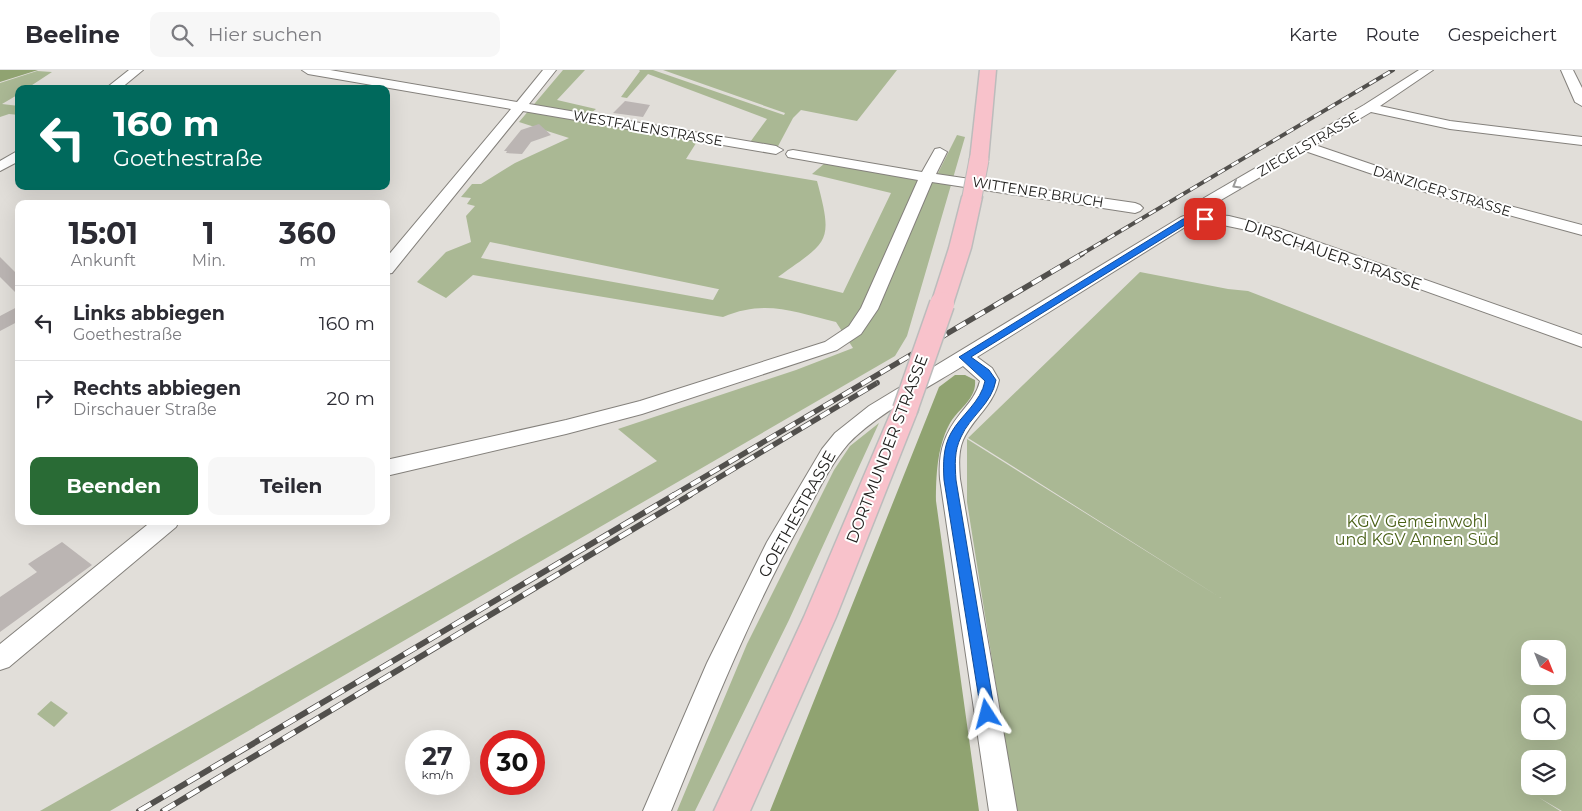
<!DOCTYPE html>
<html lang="de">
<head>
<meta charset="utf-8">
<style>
  :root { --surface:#fff; --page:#f7f7f7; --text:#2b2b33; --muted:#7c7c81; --line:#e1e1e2; --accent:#296b35 }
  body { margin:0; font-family:Montserrat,sans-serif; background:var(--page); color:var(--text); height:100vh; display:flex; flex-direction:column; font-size:19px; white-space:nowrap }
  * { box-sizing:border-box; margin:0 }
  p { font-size:16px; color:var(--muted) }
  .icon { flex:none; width:28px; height:28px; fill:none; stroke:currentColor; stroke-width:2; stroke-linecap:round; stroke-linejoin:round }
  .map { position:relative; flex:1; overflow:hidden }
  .drawer { position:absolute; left:15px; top:130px; width:375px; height:325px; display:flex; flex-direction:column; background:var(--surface); border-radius:10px; box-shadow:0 5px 20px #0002 }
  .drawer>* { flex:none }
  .top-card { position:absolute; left:15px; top:15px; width:375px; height:105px; border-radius:10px; box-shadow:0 5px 20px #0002; background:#00695c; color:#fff; overflow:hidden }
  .needle { width:32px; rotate:137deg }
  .buttons { position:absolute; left:1521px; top:570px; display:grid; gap:10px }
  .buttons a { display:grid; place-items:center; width:45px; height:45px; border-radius:10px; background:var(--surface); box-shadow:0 5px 20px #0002; font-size:25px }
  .speed { position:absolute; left:405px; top:660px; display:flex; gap:10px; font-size:25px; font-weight:700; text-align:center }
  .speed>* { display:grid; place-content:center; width:65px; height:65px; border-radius:50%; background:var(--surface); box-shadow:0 5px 20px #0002; line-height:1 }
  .speed small { font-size:12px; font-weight:400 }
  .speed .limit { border:8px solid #d22; background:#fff; color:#111 }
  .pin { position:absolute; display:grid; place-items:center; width:42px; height:42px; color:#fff; margin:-21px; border-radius:10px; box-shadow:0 2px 8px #0006 }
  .me { position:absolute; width:55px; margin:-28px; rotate:351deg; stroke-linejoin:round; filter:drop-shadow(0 0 4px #0008) }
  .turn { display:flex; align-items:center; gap:18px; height:105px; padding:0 15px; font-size:22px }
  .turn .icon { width:65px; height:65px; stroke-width:2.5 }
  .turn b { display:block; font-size:35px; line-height:42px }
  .eta { display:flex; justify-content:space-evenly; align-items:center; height:85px; text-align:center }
  .eta b { font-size:30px; font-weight:700; line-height:35px }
  .primary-button { display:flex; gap:10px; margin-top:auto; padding:10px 15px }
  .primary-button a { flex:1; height:58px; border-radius:10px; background:var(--accent); color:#fff; font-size:20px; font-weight:700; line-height:58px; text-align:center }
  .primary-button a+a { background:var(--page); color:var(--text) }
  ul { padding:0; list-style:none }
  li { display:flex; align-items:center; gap:15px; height:75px; padding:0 15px; border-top:1px solid var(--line) }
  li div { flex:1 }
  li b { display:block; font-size:19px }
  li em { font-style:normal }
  header { display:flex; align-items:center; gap:30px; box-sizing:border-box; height:70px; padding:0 25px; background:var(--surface); border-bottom:1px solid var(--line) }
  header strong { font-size:24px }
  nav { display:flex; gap:28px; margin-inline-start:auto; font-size:18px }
  .search { width:350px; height:45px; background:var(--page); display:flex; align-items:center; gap:12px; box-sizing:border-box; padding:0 18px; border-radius:10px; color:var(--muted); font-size:19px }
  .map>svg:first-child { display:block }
  .green { fill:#aab894; fill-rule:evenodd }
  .forest { fill:#90a371 }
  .building { fill:#bbb5b3 }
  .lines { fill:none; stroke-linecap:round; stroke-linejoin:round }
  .minor-casing { stroke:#84817c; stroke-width:2 }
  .major-casing { stroke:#bcbcbc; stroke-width:3 }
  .minor { fill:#fff; fill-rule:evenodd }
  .major { fill:#f8c2cb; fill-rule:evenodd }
  .rail-far2-casing { stroke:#52504d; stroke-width:4 }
  .rail-far1-casing { stroke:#52504d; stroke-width:5.5 }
  .rail-casing { stroke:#52504d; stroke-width:6 }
  .rail-far2 { stroke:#fff; stroke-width:2.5; stroke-dasharray:8; stroke-linecap:butt }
  .rail-far1 { stroke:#fff; stroke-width:4; stroke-dasharray:11; stroke-linecap:butt }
  .rail { stroke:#fff; stroke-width:4.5; stroke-dasharray:14; stroke-linecap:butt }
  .major-bridge-far1-casing { stroke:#bcbcbc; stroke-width:21; stroke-linecap:butt }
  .major-bridge-casing { stroke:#bcbcbc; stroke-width:27; stroke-linecap:butt }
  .major-bridge-far1 { stroke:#f8c2cb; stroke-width:19 }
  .major-bridge { stroke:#f8c2cb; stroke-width:24 }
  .oneway { stroke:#9b9b9a }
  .route { fill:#1a73e8; stroke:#114b97 }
  .labels { text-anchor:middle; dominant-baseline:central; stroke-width:4; stroke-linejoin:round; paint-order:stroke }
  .far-street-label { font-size:14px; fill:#21201e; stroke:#fff }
  .street-label { font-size:16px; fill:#21201e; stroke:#fff }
  .park-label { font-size:16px; fill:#496016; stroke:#fff }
</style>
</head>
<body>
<header>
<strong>Beeline</strong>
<div class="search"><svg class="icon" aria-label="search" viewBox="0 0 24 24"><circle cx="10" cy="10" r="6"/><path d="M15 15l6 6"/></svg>Hier suchen</div>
<nav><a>Karte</a><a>Route</a><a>Gespeichert</a></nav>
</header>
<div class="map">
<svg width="1582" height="741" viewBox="0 0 1582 741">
  <rect width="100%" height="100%" fill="#e1ded9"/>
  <!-- green -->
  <path class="green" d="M563 0H585L557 30 596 39 584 49 698 70 686 89 817 111C834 174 828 171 778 207L843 223 891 123 812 104 825 93 933 113 957 65 965 67 907 266 895 286 110 741H40L657 391 618 359 796 300 853 278 836 252C793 242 766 229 723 247L473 205 446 228 417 212 446 182 471 172 466 146 475 136 467 134 471 128 461 127 472 114H481L515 93 569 68 519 52ZM490 172 718 219H719L713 230 481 188Z
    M639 0H653L784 45 785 43 663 0H897L857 51 801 40 793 48 776 80 748 75 767 49 648 4 627 28 621 27 640 1Z
    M37 1 52 2 26 19H19V24L2 34 19 36V45L9 44 0 47V13Z
    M1140 202 1228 219 1248 221 1582 351V741H1562L1538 727 1560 741H1016L967 432V369L1221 528 968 368ZM1530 579H1558V606H1530ZM1530 634H1558V661H1530ZM1530 689H1558V716H1530Z
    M879 353 789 550 695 741H677L747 574 834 400 850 376Z
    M51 631 68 643 54 657 37 644Z"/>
  <!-- forest -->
  <path class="forest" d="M0 0H38L0 12Z
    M955 305H965L975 310C977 330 957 339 949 355 937 378 936 406 936 431L979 741H770L939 317Z"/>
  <!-- building -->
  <path class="building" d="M625 31 650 35 643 47 613 43Z
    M539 54 551 65 531 72 522 84 506 83 507 81H504L521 60Z
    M0 187 19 206V226L0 207Z
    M19 236V251L0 261V246Z
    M62 472 92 495 0 562V527L37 502 28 494Z"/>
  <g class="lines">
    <defs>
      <path id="minor" d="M129 0H143L120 19H105Z
        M302 0H330L517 32 543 0H556L529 34 776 76 783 80 776 84 523 41 392 203 386 204V188L511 39 308 4Z
        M1419 0H1433L1380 36 1450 51 1582 67V75L1450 59 1371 42 1315 75 1438 117 1582 155V165L1428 123 1305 81 1214 134 1206 144 1229 146 1278 158 1582 265V277L1266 164 1218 154H1190L977 287 992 298 999 310C994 335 973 348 963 370 958 382 959 396 960 409L1017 741H989L940 409C938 383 944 364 960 344 969 333 977 324 980 311L963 296C929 317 875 345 848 374 829 396 817 424 803 449 751 542 711 642 671 741H643L707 593 767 472 822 379 835 363 869 336 1181 147 1187 145 1204 128 1364 35Z
        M1561 0H1573L1582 18V36L1575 32Z
        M940 78 947 82 936 104 1135 133 1140 135 1143 138 1140 141 1135 143 932 112 878 239 861 264 837 280 642 344 566 364 386 406V390L566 350 640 331 825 272 849 256 861 238 918 110 793 88 788 87 786 84 788 81 793 80 922 102 935 79Z
        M19 80V91L0 101V91Z
        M152 451H179L176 457 9 597 0 600V574Z"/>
      <path id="major" d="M980 0H996L988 90 986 94 979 96 972 94 970 90Z
        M972 121 979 123 982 127 971 178 953 234 950 239 942 241 934 239 931 234 949 178 962 127 965 123Z
        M905 331 914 334 918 340 836 547 750 741H714L804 547 892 340 896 334Z"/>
    </defs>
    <!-- minor casing -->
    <use href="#minor" class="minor-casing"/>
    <!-- major casing -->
    <use href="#major" class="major-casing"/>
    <!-- minor -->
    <use href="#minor" class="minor"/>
    <!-- major -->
    <use href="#major" class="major"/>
    <defs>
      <path id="rail-far2" d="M1080 185 1393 0"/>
      <path id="rail-far1" d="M672 426 1082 184
        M688 426 877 313"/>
      <path id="rail" d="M139 741 674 425
        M163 741 690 425"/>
    </defs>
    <!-- rail-far2 casing -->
    <use href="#rail-far2" class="rail-far2-casing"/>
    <!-- rail-far1 casing -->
    <use href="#rail-far1" class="rail-far1-casing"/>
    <!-- rail casing -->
    <use href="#rail" class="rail-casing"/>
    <!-- rail-far2 -->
    <use href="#rail-far2" class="rail-far2"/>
    <!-- rail-far1 -->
    <use href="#rail-far1" class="rail-far1"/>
    <!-- rail -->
    <use href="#rail" class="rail"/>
    <defs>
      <path id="major-bridge-far1" d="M972 127 979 90"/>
      <path id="major-bridge" d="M905 340 942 234"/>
    </defs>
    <!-- major-bridge-far1 casing -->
    <use href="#major-bridge-far1" class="major-bridge-far1-casing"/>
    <!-- major-bridge casing -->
    <use href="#major-bridge" class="major-bridge-casing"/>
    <!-- major-bridge-far1 -->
    <use href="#major-bridge-far1" class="major-bridge-far1"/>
    <!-- major-bridge -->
    <use href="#major-bridge" class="major-bridge"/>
  </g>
  <!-- one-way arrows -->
  <defs><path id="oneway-chevron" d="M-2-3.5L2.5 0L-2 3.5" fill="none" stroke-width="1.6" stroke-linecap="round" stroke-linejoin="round" transform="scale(1.25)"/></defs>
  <use class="oneway" href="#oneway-chevron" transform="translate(1236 115) rotate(150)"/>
  <!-- route -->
  <path class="route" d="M1205 146 1209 149 1208 151 1188 153 971 287 989 300 996 310C992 334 970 346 961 367 954 381 955 395 956 410L995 644 992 648 987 650 982 648 944 410C943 394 943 377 951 363 961 345 981 332 985 311L959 287 1183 149Z"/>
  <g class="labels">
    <!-- far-street labels -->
    <g class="far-street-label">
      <text transform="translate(648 58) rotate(10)">WESTFALENSTRASSE</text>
      <text transform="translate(1308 74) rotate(-30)">ZIEGELSTRASSE</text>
      <text transform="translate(1442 121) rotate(17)">DANZIGER STRASSE</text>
      <text transform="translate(1038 122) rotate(9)">WITTENER BRUCH</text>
    </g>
    <!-- street labels -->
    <g class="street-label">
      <text transform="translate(1333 185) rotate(19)">DIRSCHAUER STRASSE</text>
      <text transform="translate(887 379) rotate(-69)">DORTMUNDER STRASSE</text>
      <text transform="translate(797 444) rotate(-61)">GOETHESTRASSE</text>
    </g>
    <!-- park labels -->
    <g class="park-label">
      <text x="1417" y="451">KGV Gemeinwohl<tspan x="1417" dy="18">und KGV Annen Süd</tspan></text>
    </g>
  </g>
</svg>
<div class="buttons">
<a><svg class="needle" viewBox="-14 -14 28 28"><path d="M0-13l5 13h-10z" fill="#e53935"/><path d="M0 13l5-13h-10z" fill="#7c7c81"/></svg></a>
<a><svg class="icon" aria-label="search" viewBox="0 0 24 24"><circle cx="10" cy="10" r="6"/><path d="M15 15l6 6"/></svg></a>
<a><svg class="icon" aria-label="layers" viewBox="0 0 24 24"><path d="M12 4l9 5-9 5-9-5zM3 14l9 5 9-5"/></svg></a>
</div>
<div class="speed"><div>27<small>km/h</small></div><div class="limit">30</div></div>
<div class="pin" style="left:1205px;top:149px;background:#d93025"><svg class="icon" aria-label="arrive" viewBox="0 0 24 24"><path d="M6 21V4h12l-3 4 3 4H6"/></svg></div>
<svg class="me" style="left:987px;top:644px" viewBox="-20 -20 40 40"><path d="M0-17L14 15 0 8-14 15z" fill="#1a73e8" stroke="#fff" stroke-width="4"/></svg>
<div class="top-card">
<div class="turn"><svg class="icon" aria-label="left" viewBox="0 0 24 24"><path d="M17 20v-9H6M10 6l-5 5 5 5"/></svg><div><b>160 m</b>Goethestraße</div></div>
</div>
<section class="drawer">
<div class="eta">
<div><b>15:01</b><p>Ankunft</p></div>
<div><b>1</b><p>Min.</p></div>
<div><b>360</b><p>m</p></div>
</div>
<ul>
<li><svg class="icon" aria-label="left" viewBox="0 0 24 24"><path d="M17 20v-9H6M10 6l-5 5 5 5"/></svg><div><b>Links abbiegen</b><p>Goethestraße</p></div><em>160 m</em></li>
<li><svg class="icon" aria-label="right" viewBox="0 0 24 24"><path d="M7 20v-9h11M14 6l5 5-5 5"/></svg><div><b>Rechts abbiegen</b><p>Dirschauer Straße</p></div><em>20 m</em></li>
</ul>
<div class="primary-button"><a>Beenden</a><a>Teilen</a></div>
</section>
</div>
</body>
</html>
